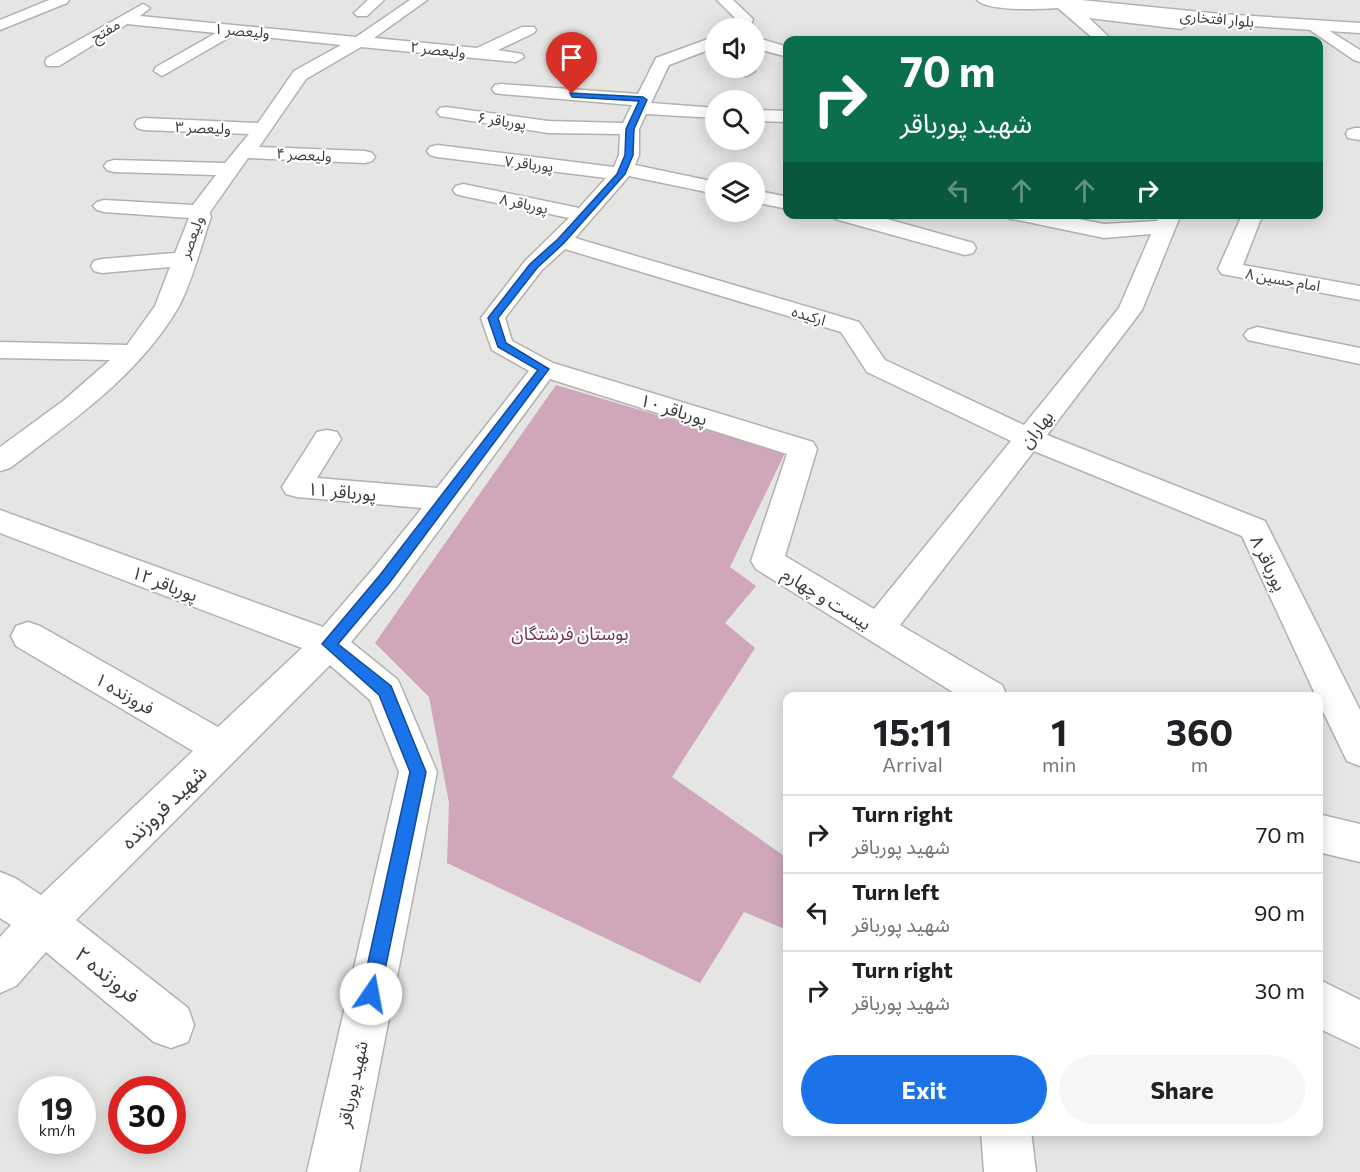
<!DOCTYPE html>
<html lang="en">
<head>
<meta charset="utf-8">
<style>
  :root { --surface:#fff; --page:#f6f6f6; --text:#202124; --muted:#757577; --line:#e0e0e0; --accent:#1a73e8 }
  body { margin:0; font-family:Commissioner,"Noto Sans Arabic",sans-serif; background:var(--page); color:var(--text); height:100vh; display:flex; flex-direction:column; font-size:22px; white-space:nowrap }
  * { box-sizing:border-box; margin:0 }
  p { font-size:20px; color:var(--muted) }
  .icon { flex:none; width:33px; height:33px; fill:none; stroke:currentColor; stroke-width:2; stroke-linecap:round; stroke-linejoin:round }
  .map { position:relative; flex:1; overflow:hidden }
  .panel { position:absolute; left:783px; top:692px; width:540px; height:444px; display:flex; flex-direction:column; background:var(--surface); border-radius:12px; box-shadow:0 3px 15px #0003 }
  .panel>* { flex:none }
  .banner { position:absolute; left:783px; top:36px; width:540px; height:183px; border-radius:12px; box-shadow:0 3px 15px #0003; background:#0b6e4f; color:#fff; overflow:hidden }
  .controls { position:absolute; left:705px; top:18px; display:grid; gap:12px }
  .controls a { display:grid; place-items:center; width:60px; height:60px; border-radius:50%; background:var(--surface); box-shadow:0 3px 15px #0003; font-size:30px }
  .speed { position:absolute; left:18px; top:1076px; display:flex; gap:12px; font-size:30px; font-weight:700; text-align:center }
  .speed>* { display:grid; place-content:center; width:78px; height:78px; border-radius:50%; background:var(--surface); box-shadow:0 3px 15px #0003; line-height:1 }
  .speed small { font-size:15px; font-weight:400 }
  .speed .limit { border:9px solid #d22; background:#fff; color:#111 }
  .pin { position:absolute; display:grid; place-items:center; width:51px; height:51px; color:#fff; margin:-62px -26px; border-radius:50% 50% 50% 0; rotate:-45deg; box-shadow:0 0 6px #0007 }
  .pin .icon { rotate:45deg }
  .me { position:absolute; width:66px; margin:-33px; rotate:12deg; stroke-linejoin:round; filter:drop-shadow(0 0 4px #0008) }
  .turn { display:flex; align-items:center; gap:21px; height:126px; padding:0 18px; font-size:27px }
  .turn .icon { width:78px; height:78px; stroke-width:2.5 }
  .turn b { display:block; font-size:42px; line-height:51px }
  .lanes { display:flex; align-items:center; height:57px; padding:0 18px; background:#0003; justify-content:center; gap:30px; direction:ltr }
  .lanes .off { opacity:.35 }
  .eta { display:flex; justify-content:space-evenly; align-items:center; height:102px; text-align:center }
  .eta b { font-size:36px; font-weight:700; line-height:42px }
  .button { display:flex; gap:12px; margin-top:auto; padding:12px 18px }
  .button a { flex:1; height:69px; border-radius:36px; background:var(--accent); color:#fff; font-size:24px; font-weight:700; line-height:69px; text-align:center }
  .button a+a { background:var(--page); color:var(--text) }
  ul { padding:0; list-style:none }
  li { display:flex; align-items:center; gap:18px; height:78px; padding:0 18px; border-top:2px solid var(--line) }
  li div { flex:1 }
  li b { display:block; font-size:22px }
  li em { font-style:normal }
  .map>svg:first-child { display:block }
  .green { fill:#cfa6ba }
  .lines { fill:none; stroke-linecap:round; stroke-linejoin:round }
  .street-casing { stroke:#b1b2af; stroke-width:3 }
  .secondary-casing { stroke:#b1b2af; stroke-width:3 }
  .highway-casing { stroke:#b1b2af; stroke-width:3 }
  .street { fill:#fff; fill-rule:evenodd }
  .secondary { fill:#fff; fill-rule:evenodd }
  .highway { fill:#fff; fill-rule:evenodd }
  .route { fill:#1a73e8; stroke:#114b97; stroke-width:1.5 }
  .labels { text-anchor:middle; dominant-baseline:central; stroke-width:4.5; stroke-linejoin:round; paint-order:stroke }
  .far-street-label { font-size:15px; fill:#3a3b3a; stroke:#fff }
  .street-label { font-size:18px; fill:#3a3b3a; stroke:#fff }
  .park-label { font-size:18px; fill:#703354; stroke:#fff }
  .near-street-label { font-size:21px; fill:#3a3b3a; stroke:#fff }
</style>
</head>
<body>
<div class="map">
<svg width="1360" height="1172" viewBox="0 0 1360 1172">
  <rect width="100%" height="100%" fill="#e5e6e3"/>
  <!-- green -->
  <path class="green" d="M556 385 785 453 730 567 756 586 725 623 755 648 672 777 787 858V930L744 912 700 983 447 863 449 803 429 697 375 643Z"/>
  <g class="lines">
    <defs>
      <path id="street" d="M49 0H69L67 3 0 30V20Z
        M368 0H384L367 16H357L354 13Z
        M410 0H427L374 38 477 48 522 27H534L536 30 534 33 498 50 522 54 524 57 516 62 361 47 306 79 259 147 365 151 372 153 375 157 372 161 365 163 248 158 210 212 211 217C202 243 191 285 178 308 138 376 72 421 10 468L0 471V447L63 401 110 360 0 358V342L127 345 155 306 170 267 102 273 94 271 91 266 94 261 102 259 175 253 189 218 104 212 97 210 93 206 97 202 104 200 193 205 216 175 114 172 107 170 104 166 107 162 114 160 225 163 249 134 144 130 137 128 135 124 137 120 144 118 258 123 294 71 341 45 235 34 162 76 154 71 156 67 216 33 127 24 59 66H47L45 62 47 58 143 4 150 8 140 16 356 37Z
        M717 0H733L753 19 750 28H735L737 20Z
        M977 0H1067L1077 8 1181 19 1189 24 1181 29 1089 18 1112 40H1095L1058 8C1041 9 989 12 977 0Z
        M716 36V47L669 65 651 103 716 108V118L646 114 639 129V155L635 165 716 182V194L629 176 575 238 859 322 885 360 1024 425 1119 308 1151 234 1104 238 1018 220 1010 219 1008 214H1053L1104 224 1157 221 1160 214H1181L1142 310 1047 435 1265 521 1360 710V766L1347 761 1318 701V696H1316L1242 536 1034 451 900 625 1002 685 1007 696H959L756 569 751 561 787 454 550 379 397 587 351 642 398 680 437 772 359 1172H307L399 772 370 700 330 665 76 920 188 1008 194 1025 188 1042 171 1048 154 1042 46 952 16 986 0 993V937L11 925 0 918V872L15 878 41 895 193 751 16 646 11 636 16 626 28 622 40 626 218 727 302 648 0 533V510L323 627 373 569 422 508 297 497 286 494 282 487 317 432 327 430 337 432 341 439 317 478 437 488 529 371 492 350 481 318 525 261 569 218 463 196 456 194 453 190 456 186 463 184 579 208 606 178 437 157 430 155 427 151 430 147 437 145 614 167 619 155 620 134 548 133 446 117 440 116 437 112 440 108 446 107 548 121 623 123 632 105 501 94 495 93 492 89 495 85 501 84 638 94 656 58ZM565 249 841 332 867 372 1011 441 874 609 785 556 817 449 813 442 553 363 512 341 505 318 541 271Z
        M754 37 788 47V57L754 48Z
        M726 68H753L755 71 747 76 728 72Z
        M754 110 788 111V122L754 121Z
        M1355 128H1360V140L1348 138 1346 134 1348 130Z
        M754 190 788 197V209L754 202Z
        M833 214H869L973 243 976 248 973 253 965 255 835 219Z
        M1265 214 1260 221 1243 265 1360 286V300L1222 274 1218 269 1242 215Z
        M1257 327 1360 348V364L1248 340 1244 335 1248 330Z
        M1318 814 1360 824V862L1318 852Z
        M1318 979 1360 1000V1048L1318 1028Z
        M981 1131H1031L1036 1172H984Z"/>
      <path id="secondary" d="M1312 20 1360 50V62L1354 60 1307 28 1304 25 1307 22Z"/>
      <path id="highway" d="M1031 0H1081L1221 14 1360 23V33L1221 24 1038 4Z"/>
    </defs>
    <!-- street casing -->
    <use href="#street" class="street-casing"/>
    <!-- secondary casing -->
    <use href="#secondary" class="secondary-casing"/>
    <!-- highway casing -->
    <use href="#highway" class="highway-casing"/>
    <!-- street -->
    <use href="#street" class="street"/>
    <!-- secondary -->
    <use href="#secondary" class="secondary"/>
    <!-- highway -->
    <use href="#highway" class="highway"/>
  </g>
  <!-- route -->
  <path class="route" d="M570 93 643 97 647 100 634 129 633 155 625 174 564 243 537 268 498 318 506 343 549 369 390 582 338 644 391 686 426 772 380 994 378 1000 371 1003 364 1000 361 994 410 772 379 695 322 644 380 575 538 370 498 347 488 318 530 264 558 239 617 174 625 155 626 129 639 101 572 97Z"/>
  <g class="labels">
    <!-- far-street labels -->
    <g class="far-street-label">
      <text transform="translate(1217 18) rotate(5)">بلوار افتخاری</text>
      <text transform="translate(105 30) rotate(-31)">مفتح</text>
      <text transform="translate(242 30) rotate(5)">ولیعصر ۱</text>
      <text transform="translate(438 49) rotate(6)">ولیعصر ۲</text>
      <text transform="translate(502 120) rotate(8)">پورباقر ۶</text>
      <text transform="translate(203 127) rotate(2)">ولیعصر ۳</text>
      <text transform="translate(304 154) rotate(3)">ولیعصر ۴</text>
      <text transform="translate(529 163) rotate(7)">پورباقر ۷</text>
      <text transform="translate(524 203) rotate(12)">پورباقر ۸</text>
      <text transform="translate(191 237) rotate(-70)">ولیعصر</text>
      <text transform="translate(1283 279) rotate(10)">امام حسین ۸</text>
      <text transform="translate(809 315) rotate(17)">ارکیده</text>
    </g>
    <!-- street labels -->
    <g class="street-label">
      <text transform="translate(674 409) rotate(17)">پورباقر ۱۰</text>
      <text transform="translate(1036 429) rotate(-52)">بهاران</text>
      <text transform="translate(342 491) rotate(5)">پورباقر ۱۱</text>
      <text transform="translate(1269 563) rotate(64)">پورباقر ۸</text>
      <text transform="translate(165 583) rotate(21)">پورباقر ۱۲</text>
      <text transform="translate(827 598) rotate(32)">بیست و چهارم</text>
      <text transform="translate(125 693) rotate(30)">فروزنده ۱</text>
      <text transform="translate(352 1084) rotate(-78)">شهید پورباقر</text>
    </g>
    <!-- park labels -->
    <g class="park-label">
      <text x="570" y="633">بوستان فرشتگان</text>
    </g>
    <!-- near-street labels -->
    <g class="near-street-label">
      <text transform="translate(163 806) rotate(-44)">شهید فروزنده</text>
      <text transform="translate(108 974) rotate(39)">فروزنده ۲</text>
    </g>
  </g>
</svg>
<div class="controls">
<a><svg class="icon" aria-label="sound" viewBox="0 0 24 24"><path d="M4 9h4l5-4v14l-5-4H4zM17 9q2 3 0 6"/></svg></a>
<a><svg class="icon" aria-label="search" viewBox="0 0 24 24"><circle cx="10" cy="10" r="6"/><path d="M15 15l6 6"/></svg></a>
<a><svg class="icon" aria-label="layers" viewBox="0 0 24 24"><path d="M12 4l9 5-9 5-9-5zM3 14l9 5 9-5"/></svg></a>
</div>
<div class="speed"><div>19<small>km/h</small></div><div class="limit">30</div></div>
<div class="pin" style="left:572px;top:94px;background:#d93025"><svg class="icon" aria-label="arrive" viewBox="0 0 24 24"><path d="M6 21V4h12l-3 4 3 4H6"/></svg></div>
<svg class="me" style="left:371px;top:994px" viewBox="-20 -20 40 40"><circle r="19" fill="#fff"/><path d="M0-13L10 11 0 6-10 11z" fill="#1a73e8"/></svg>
<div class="banner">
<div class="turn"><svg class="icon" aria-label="right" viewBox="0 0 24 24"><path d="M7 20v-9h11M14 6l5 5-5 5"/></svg><div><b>70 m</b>شهید پورباقر</div></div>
<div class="lanes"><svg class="icon off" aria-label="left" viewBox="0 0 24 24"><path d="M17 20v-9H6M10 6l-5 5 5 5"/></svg><svg class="icon off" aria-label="ahead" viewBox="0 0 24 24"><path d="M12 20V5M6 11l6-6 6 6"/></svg><svg class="icon off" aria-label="ahead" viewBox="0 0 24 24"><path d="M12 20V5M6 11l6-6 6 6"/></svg><svg class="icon" aria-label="right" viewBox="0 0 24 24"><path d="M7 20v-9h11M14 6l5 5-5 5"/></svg></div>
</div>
<section class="panel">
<div class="eta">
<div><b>15:11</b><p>Arrival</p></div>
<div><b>1</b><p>min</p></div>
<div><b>360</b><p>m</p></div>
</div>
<ul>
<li><svg class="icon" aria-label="right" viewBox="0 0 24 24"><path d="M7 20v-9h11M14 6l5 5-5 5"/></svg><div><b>Turn right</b><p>شهید پورباقر</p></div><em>70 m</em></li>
<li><svg class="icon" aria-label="left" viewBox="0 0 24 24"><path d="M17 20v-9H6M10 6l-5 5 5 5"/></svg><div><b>Turn left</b><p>شهید پورباقر</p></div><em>90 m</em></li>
<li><svg class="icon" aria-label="right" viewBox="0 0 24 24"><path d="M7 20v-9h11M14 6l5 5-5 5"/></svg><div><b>Turn right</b><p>شهید پورباقر</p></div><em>30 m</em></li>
</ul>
<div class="button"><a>Exit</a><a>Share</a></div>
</section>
</div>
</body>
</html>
